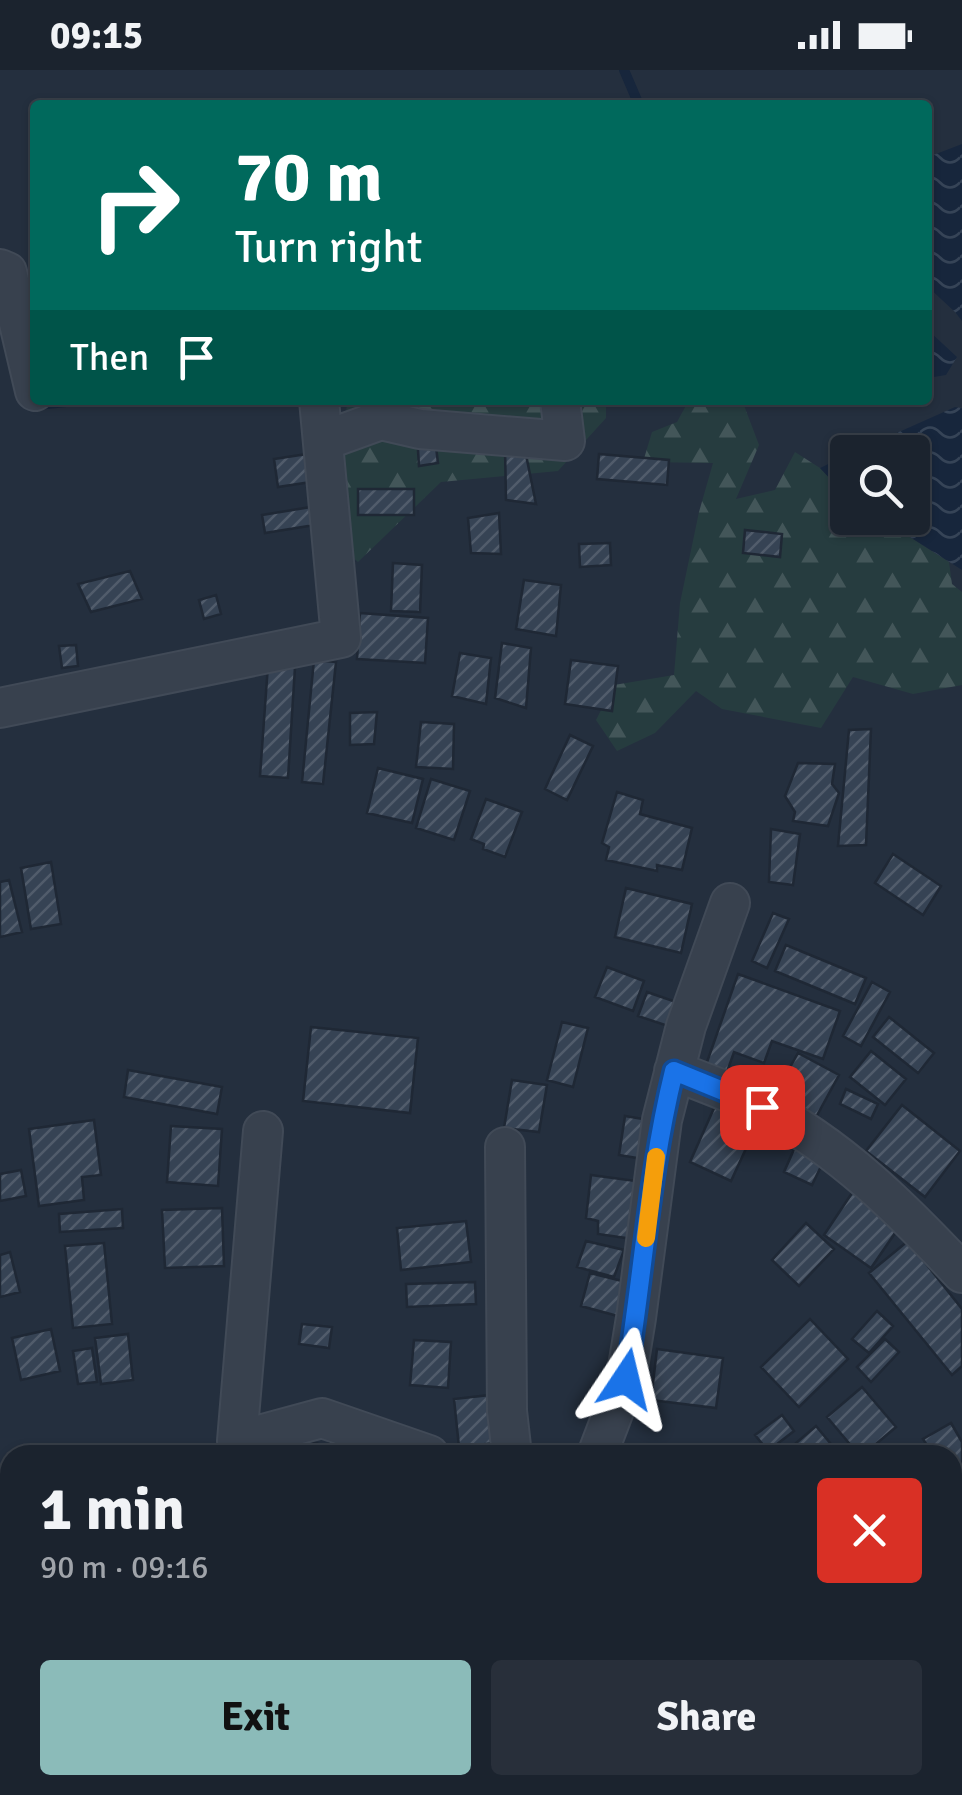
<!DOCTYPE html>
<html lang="en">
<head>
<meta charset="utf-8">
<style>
  :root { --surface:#1b232e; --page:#282f3a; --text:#f1f3f6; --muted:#a0a4aa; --line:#39404a; --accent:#8bbbb9 }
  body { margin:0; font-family:Signika,sans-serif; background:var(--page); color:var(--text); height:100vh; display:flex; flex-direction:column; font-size:38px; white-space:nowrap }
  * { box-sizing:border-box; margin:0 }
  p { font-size:32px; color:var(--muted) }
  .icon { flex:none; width:55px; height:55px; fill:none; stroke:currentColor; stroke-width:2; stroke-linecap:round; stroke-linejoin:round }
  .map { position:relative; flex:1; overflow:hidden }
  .drawer { position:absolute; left:0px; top:1375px; width:962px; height:350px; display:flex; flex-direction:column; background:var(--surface); border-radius:30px 30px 0 0; box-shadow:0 2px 8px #0004,0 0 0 2px var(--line) }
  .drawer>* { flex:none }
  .hud { position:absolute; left:30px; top:30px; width:902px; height:305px; border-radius:10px; box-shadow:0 2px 8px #0004,0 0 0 2px var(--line); background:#00695c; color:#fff; overflow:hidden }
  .tools { position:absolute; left:830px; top:365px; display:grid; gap:20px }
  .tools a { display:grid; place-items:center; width:100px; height:100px; border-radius:10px; background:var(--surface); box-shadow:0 2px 8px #0004,0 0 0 2px var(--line); font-size:50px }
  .pin { position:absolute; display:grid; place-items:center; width:85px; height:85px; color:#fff; margin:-42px; border-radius:20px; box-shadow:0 5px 15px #0006 }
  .me { position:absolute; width:110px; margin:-55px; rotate:10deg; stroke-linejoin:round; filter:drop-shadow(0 0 8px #0008) }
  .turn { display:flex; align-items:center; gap:35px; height:210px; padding:0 40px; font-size:45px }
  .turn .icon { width:130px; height:130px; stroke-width:2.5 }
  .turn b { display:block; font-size:70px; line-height:85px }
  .then { display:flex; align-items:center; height:95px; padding:0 40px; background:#0003; gap:20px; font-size:38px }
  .round { display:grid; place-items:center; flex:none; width:105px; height:105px; border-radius:10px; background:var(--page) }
  .head { display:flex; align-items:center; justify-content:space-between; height:170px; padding:0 40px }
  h1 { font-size:60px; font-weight:700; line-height:75px }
  .primary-button { display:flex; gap:20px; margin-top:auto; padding:20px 40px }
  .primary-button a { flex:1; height:115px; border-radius:10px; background:var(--accent); color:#111; font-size:40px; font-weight:700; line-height:115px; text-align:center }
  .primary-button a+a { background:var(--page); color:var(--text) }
  .status { display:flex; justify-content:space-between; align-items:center; height:70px; padding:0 50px; background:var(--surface); direction:ltr }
  .status svg { height:28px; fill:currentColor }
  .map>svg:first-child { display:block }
  .forest { fill:url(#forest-firs) }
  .water { fill:url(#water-waves) }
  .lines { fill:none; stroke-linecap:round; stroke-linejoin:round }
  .stream { stroke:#17263c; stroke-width:10 }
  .building { fill:url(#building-hatch); stroke:#1f2835; stroke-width:2.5 }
  .minor-casing { stroke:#414a57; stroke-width:42 }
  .minor { stroke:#38414e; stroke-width:38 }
  .route-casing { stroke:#114b97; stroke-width:25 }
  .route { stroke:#1a73e8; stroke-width:18 }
  .slow { stroke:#f59e0b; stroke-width:18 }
</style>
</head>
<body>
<div class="status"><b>09:15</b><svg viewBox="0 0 49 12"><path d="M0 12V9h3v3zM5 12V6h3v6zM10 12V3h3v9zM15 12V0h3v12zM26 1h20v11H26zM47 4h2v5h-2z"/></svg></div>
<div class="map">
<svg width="962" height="1725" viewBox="0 0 962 1725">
  <defs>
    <pattern id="forest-firs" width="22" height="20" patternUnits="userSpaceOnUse" patternTransform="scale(2.5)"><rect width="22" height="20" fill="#263c3f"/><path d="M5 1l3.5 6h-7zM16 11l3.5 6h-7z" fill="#435659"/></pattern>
    <pattern id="water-waves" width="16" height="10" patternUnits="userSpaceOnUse" patternTransform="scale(2.5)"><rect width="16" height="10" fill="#17263c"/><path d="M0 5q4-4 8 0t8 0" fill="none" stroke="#364457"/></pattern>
    <pattern id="building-hatch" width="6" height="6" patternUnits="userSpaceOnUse" patternTransform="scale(2.5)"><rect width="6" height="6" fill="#364354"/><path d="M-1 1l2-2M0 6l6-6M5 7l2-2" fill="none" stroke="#515c6b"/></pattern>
  </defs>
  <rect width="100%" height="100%" fill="#242f3e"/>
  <!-- forest -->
  <path class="forest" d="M348 330H606V348L558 401 441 412 358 492 324 463Z
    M689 330H742L759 375 736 429 775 420 795 382 820 398 847 427 848 448H880L949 492 952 514 962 522V615L913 624 853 607 821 658 722 639 696 621 655 663 617 681 596 650 614 615 674 605 680 533 699 442 713 393 643 392 652 362 677 352Z"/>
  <!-- water -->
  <path class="water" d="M962 74V251L955 242 928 217V87Z
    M928 260 957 287 946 305 928 308Z
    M955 337 962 338V500L880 448H912V382H854Z
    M847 385V427L820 398Z"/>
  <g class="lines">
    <!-- stream -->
    <path class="stream" d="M624 0 639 35
      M38 335 84 330"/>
  </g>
  <!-- building -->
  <path class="building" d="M365 330H408V335L366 338Z
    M434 361 438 393 419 396 417 364Z
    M524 375 536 434 506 430 505 377Z
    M320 382 324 410 278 417 274 389Z
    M599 384 669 390 667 415 597 409Z
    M358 419H414V445H358Z
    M323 435 327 453 265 463 262 445Z
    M499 443 501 484 471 483 468 448Z
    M745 460 782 464 780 487 743 483Z
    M610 473 611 495 580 497 579 474Z
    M393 493 422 495 420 542 391 541Z
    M130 501 142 529 91 542 78 514Z
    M524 510 561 515 556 566 516 559Z
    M216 525 221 544 204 549 199 530Z
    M360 543 428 548 425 593 357 589Z
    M502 573 531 578 526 638 495 628Z
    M76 575 78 596 62 598 59 576Z
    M460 583 491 588 486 634 452 626Z
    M314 590 336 592 323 714 302 712Z
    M571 590 618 596 612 641 565 634Z
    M268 595 295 597 288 708 260 706Z
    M377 642 374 674 350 675V643Z
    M421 652 454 654 453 699 416 697Z
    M871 659 866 775 838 776 849 660Z
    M570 665 593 676 567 730 545 719Z
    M798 693 835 694 832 714 839 723 828 756 793 751 795 742 785 726Z
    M378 698 423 709 412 753 367 743Z
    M431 709 470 721 454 770 416 758Z
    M617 722 643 730 640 744 692 758 682 800 657 795V801L606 790 609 777 602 773Z
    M486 729 522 742 505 787 483 779 484 774 471 769Z
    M771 759 800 764 793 815 769 812Z
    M893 784 941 816 923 845 875 813Z
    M51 792 61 854 31 859 21 798Z
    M9 810 22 862 0 867V812Z
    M626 818 692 834 681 883 615 867Z
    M773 843 789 849 767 898 752 891Z
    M786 875 866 908 855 934 775 901Z
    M607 897 644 911 633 941 595 927Z
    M738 904 840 941 823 989 772 971 764 993 734 982 727 1002 706 995Z
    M872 912 890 922 861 976 843 966Z
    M647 922 682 934 674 958 638 946Z
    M889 947 934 983 918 1003 873 967Z
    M562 952 588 958 573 1017 547 1010Z
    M311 957 418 968 410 1043 303 1031Z
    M871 981 906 1009 885 1035 850 1007Z
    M798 983 839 1005 815 1049 774 1026Z
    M128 1000 222 1017 217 1044 124 1027Z
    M512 1010 547 1015 539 1062 504 1058Z
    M846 1019 878 1034 871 1049 840 1034Z
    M719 1027 761 1046 731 1111 690 1092Z
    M902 1035 960 1081 925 1127 866 1081Z
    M625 1046 655 1051 649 1090 619 1085Z
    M94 1050 101 1105 82 1107 84 1130 39 1136 29 1059Z
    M171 1056 222 1059 218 1116 167 1112Z
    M796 1075 825 1088 812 1115 784 1102Z
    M21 1100 26 1126 0 1131V1104Z
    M591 1105 643 1112 640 1170 598 1164V1151L586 1148Z
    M856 1117 904 1150 871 1198 824 1165Z
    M222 1138 224 1196 165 1198 162 1140Z
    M122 1139 123 1158 60 1162 59 1144Z
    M466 1151 471 1192 401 1200 397 1158Z
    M806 1153 834 1179 799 1216 772 1190Z
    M586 1171 624 1180 614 1207 577 1197Z
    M908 1171 962 1239V1296L952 1305 869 1203Z
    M104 1173 112 1254 73 1258 65 1176Z
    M10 1182 20 1222 0 1227V1185Z
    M590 1203 634 1214 625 1248 581 1236Z
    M475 1212 476 1234 407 1237 406 1214Z
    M877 1241 893 1256 869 1283 852 1269Z
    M810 1249 848 1289 799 1337 761 1297Z
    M302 1254 332 1257 329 1278 299 1274Z
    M51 1259 60 1301 21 1310 12 1268Z
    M128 1264 133 1310 101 1314 95 1268Z
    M885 1269 899 1282 871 1312 857 1297Z
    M414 1270 451 1272 448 1318 410 1315Z
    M92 1278 97 1312 78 1314 73 1281Z
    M657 1279 723 1288 716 1338 651 1330Z
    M862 1317 896 1357 863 1385H859L827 1347Z
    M490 1325 495 1373 459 1377 454 1329Z
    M782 1345 794 1361 768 1381 755 1365Z
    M951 1353 962 1372V1397L952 1403V1385H933L923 1369Z
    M816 1356 840 1385H782Z
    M292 1364 324 1376 320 1385H284Z
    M330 1371 367 1385H325Z
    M958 1451 962 1470V1486L952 1488V1452Z
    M962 1589V1606L952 1608V1592Z
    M952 1618 962 1647V1666L952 1669Z
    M962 1672V1696L952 1699V1675Z
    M962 1711V1725H933L931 1718 952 1715Z
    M496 1715H560L555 1725H499L502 1718Z
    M710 1715H717L724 1725H695Z
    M726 1715H782L774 1719 778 1725H732Z
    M913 1715 916 1725H861L858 1716Z"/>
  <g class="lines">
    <defs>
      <path id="minor" d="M0 199 7 202 35 321
        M323 371 381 350 420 359 565 371 560 330
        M0 638 341 568 319 330
        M674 1001C703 1012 733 1023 760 1036 838 1075 903 1140 962 1203
        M505 1077 507 1341 512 1385
        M237 1371 322 1348 429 1385
        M239 1385 237 1371 263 1061
        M597 1385 626 1309 636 1248 662 1050 686 956 730 833
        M362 1725 367 1715"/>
    </defs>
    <!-- minor casing -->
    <use href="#minor" class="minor-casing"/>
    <!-- minor -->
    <use href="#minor" class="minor"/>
  </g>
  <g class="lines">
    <defs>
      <path id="route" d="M626 1309C643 1207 649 1102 674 1001L762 1037"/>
    </defs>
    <!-- route casing -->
    <use href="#route" class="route-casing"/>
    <!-- route -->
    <use href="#route" class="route"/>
    <!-- slow -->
    <path class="slow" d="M646 1168 656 1087"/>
  </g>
</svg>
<div class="tools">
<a><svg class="icon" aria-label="search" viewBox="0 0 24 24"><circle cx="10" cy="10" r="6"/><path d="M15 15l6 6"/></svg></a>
</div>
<div class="pin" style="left:762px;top:1037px;background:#d93025"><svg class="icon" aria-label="arrive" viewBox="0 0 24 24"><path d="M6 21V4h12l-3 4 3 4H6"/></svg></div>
<svg class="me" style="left:626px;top:1309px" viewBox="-20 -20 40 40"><path d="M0-17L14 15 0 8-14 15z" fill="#1a73e8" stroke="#fff" stroke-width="4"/></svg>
<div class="hud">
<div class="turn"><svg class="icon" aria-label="right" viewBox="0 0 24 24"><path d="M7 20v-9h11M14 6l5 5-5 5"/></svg><div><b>70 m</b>Turn right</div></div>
<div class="then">Then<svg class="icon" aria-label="arrive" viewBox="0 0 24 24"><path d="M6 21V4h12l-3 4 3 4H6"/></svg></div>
</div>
<section class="drawer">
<div class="head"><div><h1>1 min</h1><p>90 m · 09:16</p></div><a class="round" style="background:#d93025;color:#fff"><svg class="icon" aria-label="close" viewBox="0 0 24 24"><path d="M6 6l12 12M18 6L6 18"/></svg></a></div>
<div class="primary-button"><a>Exit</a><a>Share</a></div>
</section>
</div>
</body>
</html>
